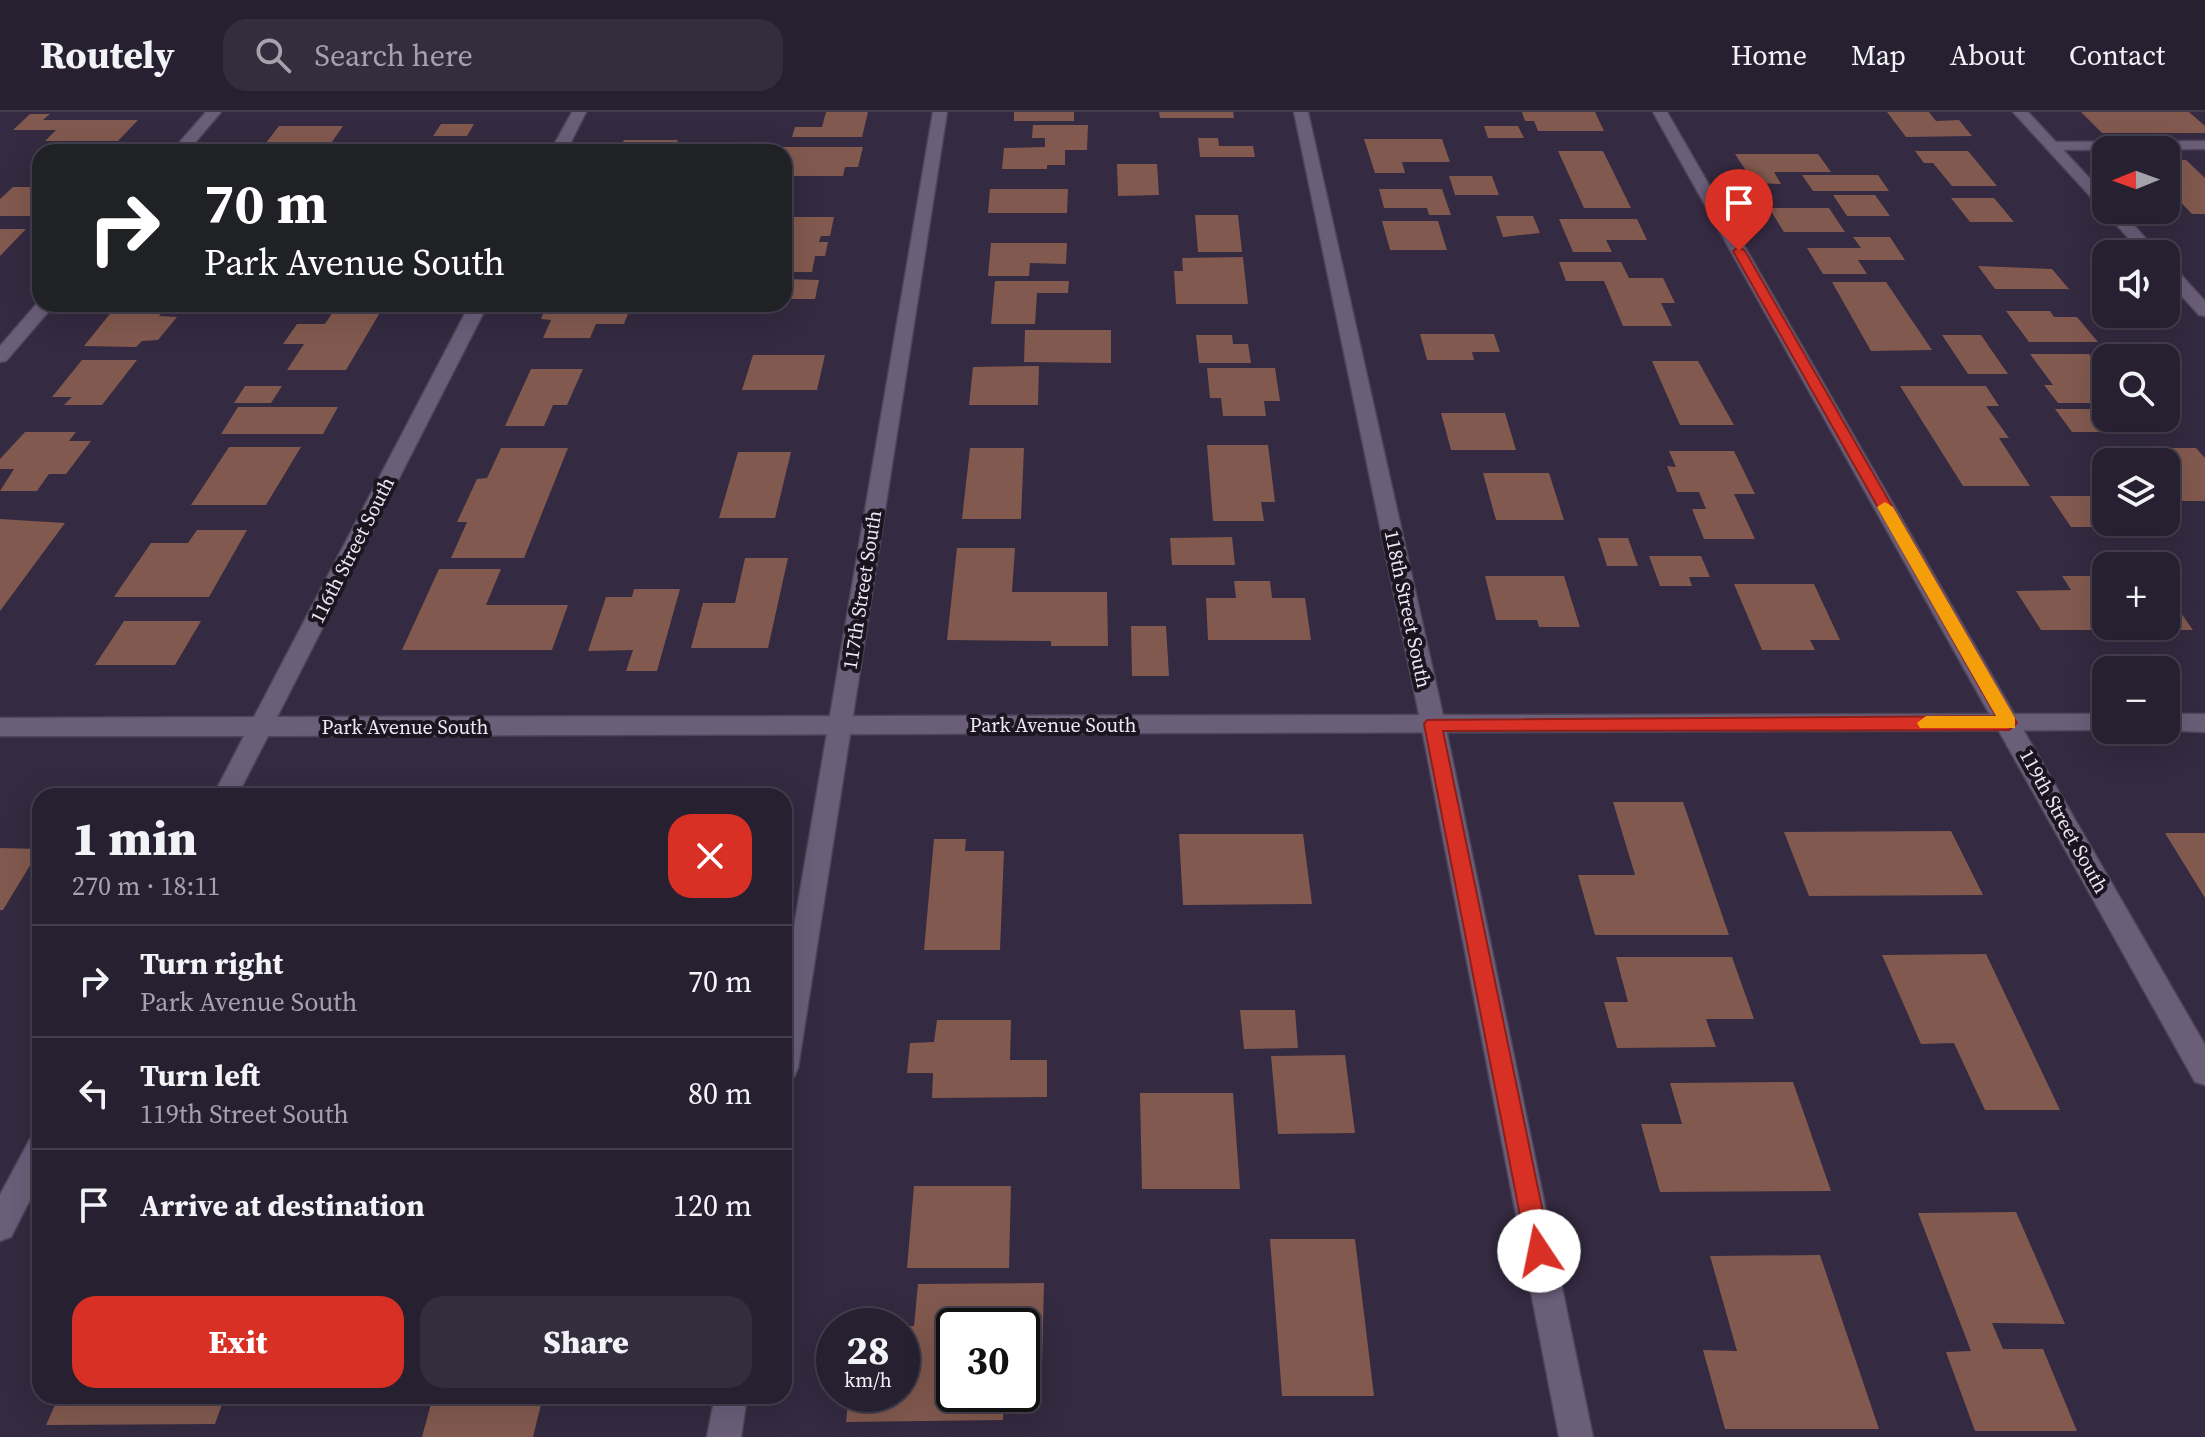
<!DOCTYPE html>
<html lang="en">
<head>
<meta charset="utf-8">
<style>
  :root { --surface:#272031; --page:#332d3d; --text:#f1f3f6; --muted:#a4a3ab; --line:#433e4d; --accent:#d93025 }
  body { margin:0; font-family:"Source Serif 4",serif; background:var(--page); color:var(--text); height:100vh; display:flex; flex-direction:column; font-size:30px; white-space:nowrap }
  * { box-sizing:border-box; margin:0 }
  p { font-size:26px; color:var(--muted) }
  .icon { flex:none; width:44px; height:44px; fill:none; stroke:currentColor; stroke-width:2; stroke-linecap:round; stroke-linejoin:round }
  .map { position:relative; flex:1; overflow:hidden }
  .side { position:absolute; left:32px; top:676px; width:760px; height:616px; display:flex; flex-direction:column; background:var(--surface); border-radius:24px; box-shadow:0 8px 32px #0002,0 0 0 2px var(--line) }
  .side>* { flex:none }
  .guide { position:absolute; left:32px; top:32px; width:760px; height:168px; border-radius:24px; box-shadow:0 8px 32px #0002,0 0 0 2px var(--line); background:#202124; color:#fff; overflow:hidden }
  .needle { width:52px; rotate:269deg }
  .buttons { position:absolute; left:2092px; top:24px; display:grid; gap:16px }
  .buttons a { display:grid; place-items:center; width:88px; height:88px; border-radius:16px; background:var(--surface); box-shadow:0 8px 32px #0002,0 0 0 2px var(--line); font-size:40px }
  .speed { position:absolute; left:816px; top:1196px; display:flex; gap:16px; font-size:40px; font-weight:700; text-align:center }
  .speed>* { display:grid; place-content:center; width:104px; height:104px; border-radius:50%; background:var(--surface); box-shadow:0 8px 32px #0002,0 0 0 2px var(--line); line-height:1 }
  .speed small { font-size:20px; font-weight:400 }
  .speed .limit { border:4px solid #111; border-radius:12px; background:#fff; color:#111 }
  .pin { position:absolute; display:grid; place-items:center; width:68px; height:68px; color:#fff; margin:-82px -34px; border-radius:50% 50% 50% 0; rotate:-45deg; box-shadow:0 0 8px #0007 }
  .pin .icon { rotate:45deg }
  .me { position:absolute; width:88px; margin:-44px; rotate:349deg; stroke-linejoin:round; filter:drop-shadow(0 0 6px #0008) }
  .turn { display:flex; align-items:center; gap:28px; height:168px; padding:0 40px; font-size:36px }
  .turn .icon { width:104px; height:104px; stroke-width:2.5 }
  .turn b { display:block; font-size:56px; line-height:68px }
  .round { display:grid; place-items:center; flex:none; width:84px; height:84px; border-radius:24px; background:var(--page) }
  .overview { display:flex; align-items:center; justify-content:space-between; height:136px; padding:0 40px }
  h1 { font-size:48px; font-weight:800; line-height:60px }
  .action { display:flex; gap:16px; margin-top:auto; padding:16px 40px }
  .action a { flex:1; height:92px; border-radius:24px; background:var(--accent); color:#fff; font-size:32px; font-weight:800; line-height:92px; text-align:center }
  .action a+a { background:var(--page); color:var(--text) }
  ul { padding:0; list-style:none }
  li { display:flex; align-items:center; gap:24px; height:112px; padding:0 40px; border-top:2px solid var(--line) }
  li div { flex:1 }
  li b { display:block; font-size:30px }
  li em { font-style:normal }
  header { display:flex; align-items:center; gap:48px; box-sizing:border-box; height:112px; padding:0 40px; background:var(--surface); border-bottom:2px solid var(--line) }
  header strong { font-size:38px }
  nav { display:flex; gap:44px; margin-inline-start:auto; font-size:28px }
  .search { width:560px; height:72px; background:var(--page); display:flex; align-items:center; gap:20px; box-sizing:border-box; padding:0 28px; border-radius:24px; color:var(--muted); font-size:30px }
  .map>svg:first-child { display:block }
  .building { fill:#82594e }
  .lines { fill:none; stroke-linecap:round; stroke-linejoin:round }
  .lane-casing { stroke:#4e4558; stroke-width:3 }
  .street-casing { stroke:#4e4558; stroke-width:3 }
  .secondary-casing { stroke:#4e4558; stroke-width:3 }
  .lane { fill:#6a5e79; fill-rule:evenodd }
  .street { fill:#6a5e79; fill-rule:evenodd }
  .secondary { fill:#6a5e79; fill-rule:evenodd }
  .route { fill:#d93025; stroke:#8d1f18; stroke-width:2 }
  .slow { fill:#f59e0b }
  .labels { text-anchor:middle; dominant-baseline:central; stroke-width:8; stroke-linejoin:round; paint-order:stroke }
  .street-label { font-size:20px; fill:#ece6f5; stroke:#1a151f }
</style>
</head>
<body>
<header>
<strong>Routely</strong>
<div class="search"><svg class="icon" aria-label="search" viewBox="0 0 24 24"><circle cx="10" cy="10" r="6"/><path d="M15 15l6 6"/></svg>Search here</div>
<nav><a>Home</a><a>Map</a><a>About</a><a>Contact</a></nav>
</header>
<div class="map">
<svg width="2205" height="1325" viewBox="0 0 2205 1325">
  <rect width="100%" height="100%" fill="#342a41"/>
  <!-- building -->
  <path class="building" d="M826 0H868L862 25H792L795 15H822Z
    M1014 0H1074V9H1014Z
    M1159 0H1233L1234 6H1160Z
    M1522 0H1595L1604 19H1538L1534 9H1525Z
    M1887 0H1929L1936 9 1959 8 1972 24 1906 25Z
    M2081 0H2189L2205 14V21H2102Z
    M30 2H50L43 8H138L118 29H45L56 18H13Z
    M441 12H474L467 24H433Z
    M1033 13H1088L1087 38H1065V53H1047V57H1002L1004 36 1045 35V26H1032Z
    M279 14H343L325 40H259Z
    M1484 14H1518L1524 26H1488Z
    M1198 26H1218L1219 34H1253L1255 45H1200Z
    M1364 27H1442L1450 50H1402L1405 61H1375Z
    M624 28H678L673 40H618Z
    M780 35H863L858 55H845L843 64H784V40H779Z
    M424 36 477 37 475 40H422Z
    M1558 39H1603L1631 96H1584Z
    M1915 39H1968L1997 74H1952L1933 51H1924Z
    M1735 42H1818L1831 60H1774L1781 72 1754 71Z
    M2166 47 2186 48 2205 66V102H2192L2166 75Z
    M1117 52H1157L1159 83 1118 84Z
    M1802 63H1878L1889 79H1813Z
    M1449 64H1492L1499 83H1455Z
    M13 75H40V104H0V87Z
    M990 77H1068L1067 101H988Z
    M1379 77H1442L1451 103H1429L1427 96H1384Z
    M1833 83H1875L1890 104H1847Z
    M1951 86H1994L2014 110H1970Z
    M1769 96H1829L1845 120H1784Z
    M1195 103H1238L1242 140H1198Z
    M1496 104H1533L1540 121 1503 125Z
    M787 105H834L830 124H821L819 130H828L825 144H815L812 160H784Z
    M1559 107H1637L1647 128H1606L1612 140H1573Z
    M1382 109H1438L1447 138H1390Z
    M0 117H26L0 144Z
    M1853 125H1890L1905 148H1858L1867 162H1823L1807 136H1861Z
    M991 131H1067L1066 152 1030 151 1029 164H988Z
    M1243 145 1248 192H1176L1174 159H1183L1182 146Z
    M1559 150H1621L1629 166H1663L1675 191H1661L1672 214H1623L1604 169H1566Z
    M1978 154 2052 157 2069 177H1995Z
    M784 167 819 168 815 187H784Z
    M995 169H1069L1068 181H1037L1035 212H991Z
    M1832 170H1886L1932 238 1871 239Z
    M118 192H169L159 204 177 205 158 228 142 229 136 235 84 234Z
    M338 192H385L346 258H287L304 232H283L297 212H325Z
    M557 192H632L624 212H596L590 226H543L551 208 541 207 546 195H556Z
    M2006 199H2050L2054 205H2077L2098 230H2029Z
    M1025 218H1111V251L1024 250Z
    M1420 222H1494L1500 240H1472L1474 248H1427Z
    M1196 223H1232L1233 232H1248L1251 251H1199Z
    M1942 223H1981L2008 262H1968Z
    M2030 242H2089L2106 263V291H2058L2044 273H2053Z
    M753 243H825L817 278H742Z
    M82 248H137L102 293H64L72 285H52Z
    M1652 249H1698L1734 313H1680Z
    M1039 254 1038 293H969L973 255Z
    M1207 256H1275L1280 289H1264L1266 304H1223L1221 286H1210Z
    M531 257H583L567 293H553L544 314H505Z
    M245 274H282L271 291H234Z
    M1900 274H1986L1999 294H1986L2009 326H1999L2030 374H1963Z
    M238 295H338L323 322H221Z
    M2055 297H2094L2112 320H2072Z
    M1441 301H1505L1516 338H1451Z
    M25 320H76L69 329H91L66 362H49L37 379H0L14 357H0V347Z
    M1207 333H1268L1275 390H1261L1264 409H1213Z
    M229 335H301L266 393H191Z
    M501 336H568L524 446H451L467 410H457L477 367 487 366Z
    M970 336H1024L1021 407H962Z
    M2131 336H2196L2205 346V389H2172L2166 381V350H2142Z
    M1669 339H1734L1755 382H1734L1755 427H1704L1692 397H1706L1699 380H1677L1667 354 1676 355Z
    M738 340H791L775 406H719Z
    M1483 361H1549L1564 408H1496Z
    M2050 384H2106V410H2129L2133 415H2071Z
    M0 407 65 411 0 499Z
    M197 418H247L209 485H114L151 431H188Z
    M1232 425 1235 453H1172L1170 426Z
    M1598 426H1628L1638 454H1607Z
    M957 436H1015L1012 480H1107L1108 534H1051V529L947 528Z
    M1649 444H1701L1710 465H1689L1692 474H1660Z
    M745 446H788L768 536H691L703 491H735Z
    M439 457H501L486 493H568L552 538H402Z
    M1485 464H1564L1580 515H1539L1537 508H1496Z
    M2062 464H2100L2106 472V514H2166V480L2193 518H2041L2016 479 2071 478Z
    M1234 469H1270L1272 486H1305L1311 528H1208L1206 486H1236Z
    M1734 472H1814L1840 528H1810L1815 538H1762Z
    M634 477H680L657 559H626L633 538 588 539 606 485H632Z
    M124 509H201L175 553H95Z
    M1131 514H1166L1169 564H1132Z
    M1613 690H1683L1729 823H1595L1578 763H1635Z
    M1951 719 1983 783 1809 784 1784 720Z
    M2165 721H2205V786Z
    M1179 722H1303L1312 792 1183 793Z
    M934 727H966L965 739H1004L1000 838H924Z
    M0 736 40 737 3 798H0Z
    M1986 842 2060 998H1985L1954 931 1921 932 1882 843Z
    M1616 845H1732L1754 907H1706L1716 935 1617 936 1604 890H1628Z
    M1240 898H1295L1298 936 1244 937Z
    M937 908H1011L1010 948H1047V985L932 986 933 961H907L910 931 934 930Z
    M1345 943 1355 1021 1278 1022 1271 944Z
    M1793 970 1831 1079 1660 1080 1641 1012H1682L1670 971Z
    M1140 981H1233L1240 1077H1142Z
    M914 1074H1011L1009 1156H907Z
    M2016 1100 2065 1212 1992 1211 2003 1237H2043L2077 1319H1975L1946 1240 1971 1239 1918 1101Z
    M1270 1127H1355L1374 1284H1282Z
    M1820 1143 1879 1317H1725L1703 1238 1737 1239 1710 1144Z
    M1044 1171 1042 1252H1022V1214H954V1282H1004L1003 1308 846 1310 849 1282H902V1214H914L918 1172Z
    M59 1284H225L215 1312 46 1313Z
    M433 1284H543L533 1325H422Z"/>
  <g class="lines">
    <defs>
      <path id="lane" d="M2205 29V37L2052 38 2046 34 2052 30Z"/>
      <path id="street" d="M206 0H221L187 40H171Z
        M933 0H947L798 956 794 965 784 969V873Z
        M1294 0H1308L1445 612 1593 1325H1559L1421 612Z
        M1653 0H1667L2205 933V973L2195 970Z
        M2013 0H2028L2106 84V98H2120L2160 142H2143Z
        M2166 152 2172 153 2205 189V204L2199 203 2166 167Z
        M40 188V192H55L6 249 0 250V234Z
        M715 1284H747L741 1325H707Z"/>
      <path id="secondary" d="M572 0H586L566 40H550Z
        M470 192H488L277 605 2106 602V618H2113L268 624 237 684H213L244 624H0V606L254 605Z
        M2166 602H2205V620L2159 618H2166Z
        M40 1022V1068L11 1125 0 1129V1083L30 1027Z"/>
    </defs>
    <!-- lane casing -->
    <use href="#lane" class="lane-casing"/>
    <!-- street casing -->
    <use href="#street" class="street-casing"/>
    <!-- secondary casing -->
    <use href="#secondary" class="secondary-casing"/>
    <!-- lane -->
    <use href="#lane" class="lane"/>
    <!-- street -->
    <use href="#street" class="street"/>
    <!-- secondary -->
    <use href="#secondary" class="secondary"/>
  </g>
  <!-- route -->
  <path class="route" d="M1739 135 1745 139 2017 611 2009 618 1443 619 1551 1139 1547 1147 1539 1151 1531 1147 1527 1139 1424 612 1427 608 1996 604 1733 139Z"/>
  <!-- slow -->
  <path class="slow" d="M1885 390 1893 395 2015 606V616H1920L1917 611 1926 604H1996L1877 395Z"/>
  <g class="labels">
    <!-- street labels -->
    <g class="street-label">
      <text transform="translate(352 438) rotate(-63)">116th Street South</text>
      <text transform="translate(862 478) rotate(-81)">117th Street South</text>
      <text transform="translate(1408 497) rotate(78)">118th Street South</text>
      <text x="1053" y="613">Park Avenue South</text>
      <text x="405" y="615">Park Avenue South</text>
      <text transform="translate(2064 709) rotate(61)">119th Street South</text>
    </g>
  </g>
</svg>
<div class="buttons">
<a><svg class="needle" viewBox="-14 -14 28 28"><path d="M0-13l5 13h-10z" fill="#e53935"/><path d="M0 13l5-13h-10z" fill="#a4a3ab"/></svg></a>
<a><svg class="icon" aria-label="sound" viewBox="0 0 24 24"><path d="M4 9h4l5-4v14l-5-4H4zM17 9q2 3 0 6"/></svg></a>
<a><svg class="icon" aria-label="search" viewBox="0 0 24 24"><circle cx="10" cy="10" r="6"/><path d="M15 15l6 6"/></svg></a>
<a><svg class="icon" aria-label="layers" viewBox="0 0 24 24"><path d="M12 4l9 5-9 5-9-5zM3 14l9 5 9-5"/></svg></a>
<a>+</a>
<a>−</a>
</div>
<div class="speed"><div>28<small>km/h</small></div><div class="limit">30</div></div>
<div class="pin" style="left:1739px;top:139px;background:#d93025"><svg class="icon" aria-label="arrive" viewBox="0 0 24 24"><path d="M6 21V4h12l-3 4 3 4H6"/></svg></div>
<svg class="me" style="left:1539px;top:1139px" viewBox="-20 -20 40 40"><circle r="19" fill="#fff"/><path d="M0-13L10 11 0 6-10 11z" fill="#d93025"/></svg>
<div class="guide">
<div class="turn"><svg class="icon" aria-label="right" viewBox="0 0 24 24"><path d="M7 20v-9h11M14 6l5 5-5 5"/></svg><div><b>70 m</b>Park Avenue South</div></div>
</div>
<section class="side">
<div class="overview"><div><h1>1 min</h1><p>270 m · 18:11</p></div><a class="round" style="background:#d93025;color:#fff"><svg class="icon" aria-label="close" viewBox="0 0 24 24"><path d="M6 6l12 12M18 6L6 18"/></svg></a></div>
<ul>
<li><svg class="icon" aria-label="right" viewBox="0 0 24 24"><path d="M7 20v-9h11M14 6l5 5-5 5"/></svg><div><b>Turn right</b><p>Park Avenue South</p></div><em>70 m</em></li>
<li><svg class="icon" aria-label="left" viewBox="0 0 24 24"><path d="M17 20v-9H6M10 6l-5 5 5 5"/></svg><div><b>Turn left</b><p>119th Street South</p></div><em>80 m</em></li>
<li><svg class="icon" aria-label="arrive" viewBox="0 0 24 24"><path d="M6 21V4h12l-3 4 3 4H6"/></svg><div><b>Arrive at destination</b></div><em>120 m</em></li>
</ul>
<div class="action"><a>Exit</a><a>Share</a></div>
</section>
</div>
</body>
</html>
